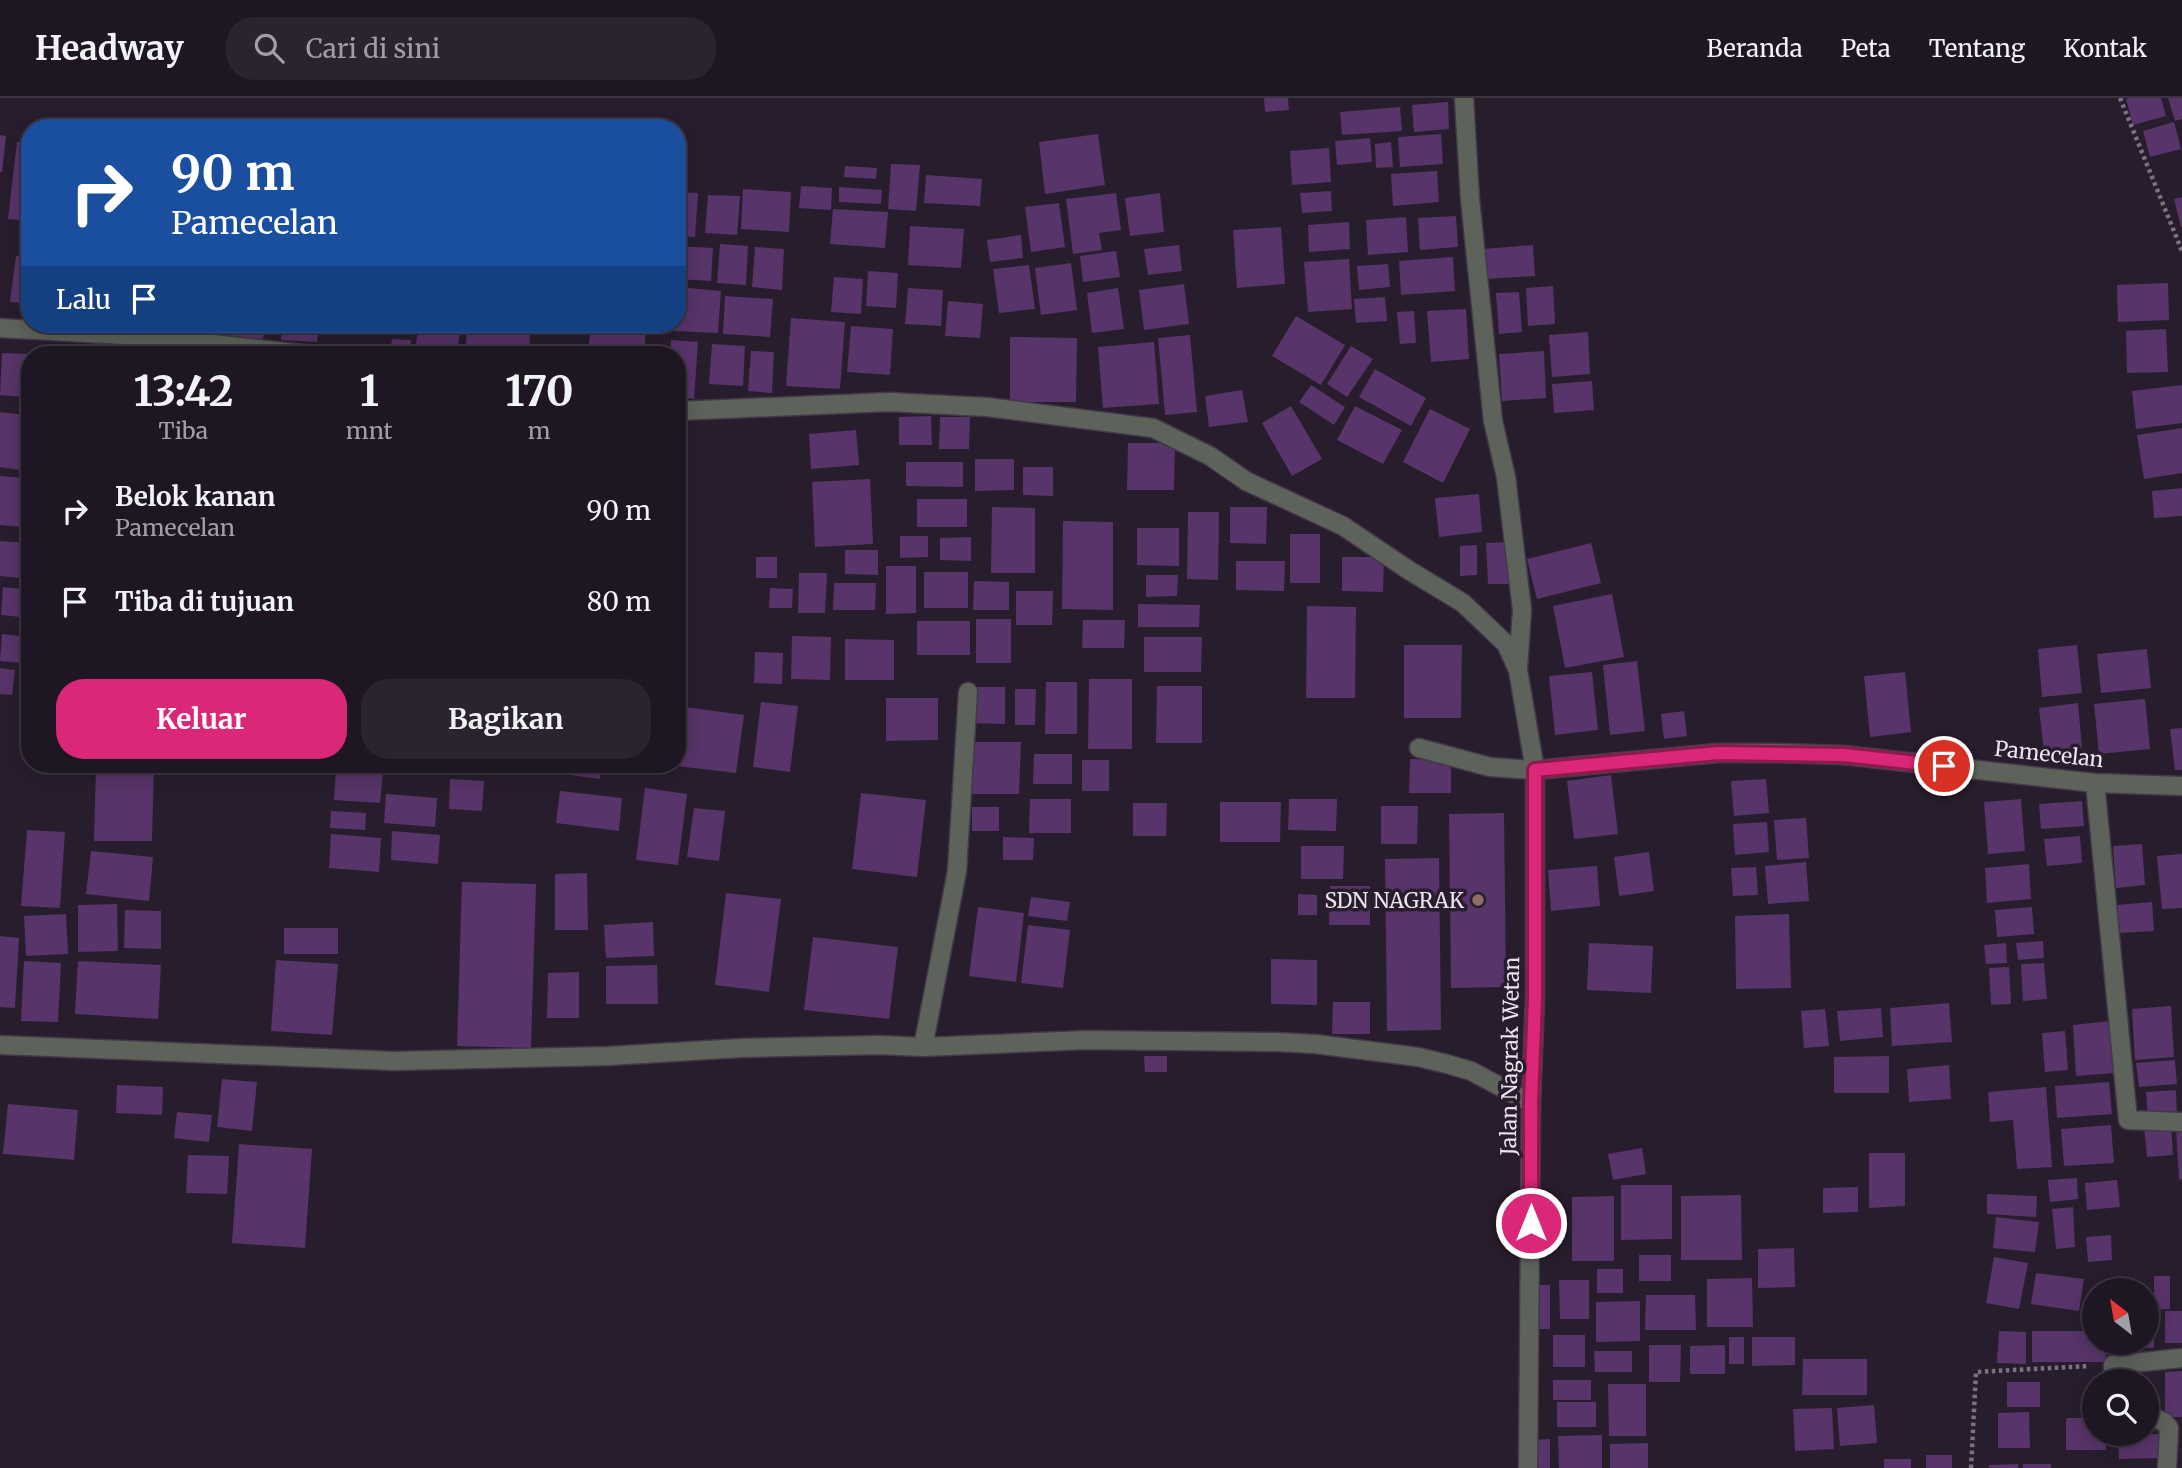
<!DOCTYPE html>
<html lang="id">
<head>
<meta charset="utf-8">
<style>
  :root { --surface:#1e1622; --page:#2b232f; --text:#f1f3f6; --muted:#a19fa5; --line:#3c3540; --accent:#db2777 }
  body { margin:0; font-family:Merriweather,serif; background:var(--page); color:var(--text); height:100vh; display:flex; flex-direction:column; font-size:26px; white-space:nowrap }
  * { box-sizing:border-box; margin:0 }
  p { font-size:23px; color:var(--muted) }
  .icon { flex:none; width:38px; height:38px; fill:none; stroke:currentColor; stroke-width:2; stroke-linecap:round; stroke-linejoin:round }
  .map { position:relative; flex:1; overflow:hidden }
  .details { position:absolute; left:21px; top:248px; width:665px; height:427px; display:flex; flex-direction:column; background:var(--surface); border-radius:28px; box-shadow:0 4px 18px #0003,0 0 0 2px var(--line) }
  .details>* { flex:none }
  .banner { position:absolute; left:21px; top:21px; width:665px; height:214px; border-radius:28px; box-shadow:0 4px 18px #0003,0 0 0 2px var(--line); background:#1a4fa0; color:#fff; overflow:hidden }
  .needle { width:46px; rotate:329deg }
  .fabs { position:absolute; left:2082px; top:1180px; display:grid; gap:14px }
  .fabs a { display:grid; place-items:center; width:77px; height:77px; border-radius:50%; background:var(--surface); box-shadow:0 4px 18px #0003,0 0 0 2px var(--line); font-size:35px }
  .pin { position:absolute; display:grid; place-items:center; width:60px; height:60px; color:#fff; margin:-30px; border:4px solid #fff; border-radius:50%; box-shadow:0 2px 7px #0007 }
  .me { position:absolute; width:77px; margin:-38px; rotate:0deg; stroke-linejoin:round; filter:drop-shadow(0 0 5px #0008) }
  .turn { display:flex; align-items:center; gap:24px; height:147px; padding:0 35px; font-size:32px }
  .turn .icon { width:91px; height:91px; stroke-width:2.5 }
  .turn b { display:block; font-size:49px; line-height:60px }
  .then { display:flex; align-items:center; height:66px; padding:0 35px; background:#0003; gap:14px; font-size:26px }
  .eta { display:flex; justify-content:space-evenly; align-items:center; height:119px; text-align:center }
  .eta b { font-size:42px; font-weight:700; line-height:49px }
  .button { display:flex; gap:14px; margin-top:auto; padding:14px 35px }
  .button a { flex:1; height:80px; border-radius:28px; background:var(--accent); color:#fff; font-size:28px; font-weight:700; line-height:80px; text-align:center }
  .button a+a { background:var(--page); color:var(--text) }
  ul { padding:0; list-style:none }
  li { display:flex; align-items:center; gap:21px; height:91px; padding:0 35px }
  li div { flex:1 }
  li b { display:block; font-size:26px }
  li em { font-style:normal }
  header { display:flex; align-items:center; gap:42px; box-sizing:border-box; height:98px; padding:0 35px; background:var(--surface); border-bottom:2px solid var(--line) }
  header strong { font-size:33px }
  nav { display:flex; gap:38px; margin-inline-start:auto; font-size:24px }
  .search { width:490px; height:63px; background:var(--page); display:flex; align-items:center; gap:18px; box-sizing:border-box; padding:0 24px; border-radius:28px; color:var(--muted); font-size:26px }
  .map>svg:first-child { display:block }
  .building { fill:#573469 }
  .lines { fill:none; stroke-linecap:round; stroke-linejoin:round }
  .minor-casing { stroke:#433948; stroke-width:21 }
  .path { stroke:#7b7280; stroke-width:4.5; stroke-dasharray:3.5 3.5; stroke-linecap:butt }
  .minor { stroke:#5d635b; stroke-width:18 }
  .route-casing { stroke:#8e194d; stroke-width:18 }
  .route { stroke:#db2777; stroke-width:12 }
  .education-dot { fill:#8d6e63; stroke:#281d2d; stroke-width:2.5 }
  .labels { text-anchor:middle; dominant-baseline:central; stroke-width:7; stroke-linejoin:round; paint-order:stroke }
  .street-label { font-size:21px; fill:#ebe4ef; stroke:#281d2d }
  .poi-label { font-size:21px; fill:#ebe4ef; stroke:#281d2d; text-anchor:end }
</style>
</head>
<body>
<header>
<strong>Headway</strong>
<div class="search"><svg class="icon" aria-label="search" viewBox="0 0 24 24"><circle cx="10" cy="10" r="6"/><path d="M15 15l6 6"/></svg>Cari di sini</div>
<nav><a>Beranda</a><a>Peta</a><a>Tentang</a><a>Kontak</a></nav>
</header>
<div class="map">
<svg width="2182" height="1370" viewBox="0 0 2182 1370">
  <rect width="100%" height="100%" fill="#281d2d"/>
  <!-- building -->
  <path class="building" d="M1264 0H1288L1289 12 1265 14Z
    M2130 0H2161L2166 18 2133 27 2126 1Z
    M2168 0H2182V21L2175 23Z
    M1448 4 1449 31 1414 34 1412 7Z
    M1400 9 1402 33 1342 37 1340 14Z
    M82 24 124 28 123 30H82Z
    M2174 24 2181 51 2150 59 2143 33Z
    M1098 36 1105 87 1045 96 1039 44Z
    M1441 36 1443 66 1400 69 1398 39Z
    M0 37 6 38 2 74H0Z
    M1370 40 1372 64 1337 67 1335 43Z
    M17 44 30 45V123L8 121Z
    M1391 44 1393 69 1376 70 1375 46Z
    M1329 50 1331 84 1292 87 1290 53Z
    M891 66 920 67 916 113 888 111Z
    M845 68 877 70 876 81 844 79Z
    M1437 73 1439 104 1393 108 1391 76Z
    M926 77 982 81 980 108 924 105Z
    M801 88 832 90 831 112 799 110Z
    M839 89 882 92 881 106 839 104Z
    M743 91 791 94 789 134 741 131Z
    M1331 93 1332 113 1302 115 1300 95Z
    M677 94 698 95 695 139 677 138Z
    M1116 95 1121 132 1099 135 1102 152 1073 156 1066 101Z
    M1160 95 1164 134 1130 138 1125 100Z
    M708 97 740 98 737 137 705 135Z
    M2182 99V129H2181L2174 101Z
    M1059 105 1065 149 1031 154 1025 109Z
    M833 111 888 114 885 150 830 146Z
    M1456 118 1458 149 1420 152 1418 120Z
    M1406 119 1408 154 1368 157 1366 122Z
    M1349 124 1350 151 1309 154 1308 127Z
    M910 128 964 131 961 170 908 167Z
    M1281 129 1285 186 1237 190 1233 132Z
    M1021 137 1023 160 990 164 987 142Z
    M720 146 748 148 746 187 717 185Z
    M1179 147 1182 173 1148 177 1144 151Z
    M1533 147 1535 178 1487 181 1484 151Z
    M677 148 713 150 711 183 677 181Z
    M755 149 784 151 782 192 752 189Z
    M1116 153 1120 179 1083 184 1080 158Z
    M16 158 30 159V206L10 204Z
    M1453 159 1455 193 1401 197 1399 163Z
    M1349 161 1352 211 1308 214 1304 164Z
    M1071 165 1077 212 1041 217 1035 170Z
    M1388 166 1390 189 1359 192 1357 168Z
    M1029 167 1035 211 999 215 993 171Z
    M868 173 898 175 896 210 866 208Z
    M834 179 863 181 861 216 831 214Z
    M2168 185 2169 222 2118 224 2117 187Z
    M1184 186 1189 226 1144 232 1139 192Z
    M1553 188 1555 226 1528 228 1526 190Z
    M677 189 721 193 718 235 673 233V226H677Z
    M908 190 943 192 941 228 905 226Z
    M1118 190 1124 231 1092 235 1087 195Z
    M1519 194 1522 234 1499 236 1496 195Z
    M725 198 773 201 770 239 723 236Z
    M1385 199 1387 223 1356 225 1354 201Z
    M948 203 983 206 980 240 945 238Z
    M1466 211 1469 261 1431 264 1427 213Z
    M1414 213 1416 245 1400 246 1397 214Z
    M1296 218 1345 247 1321 287 1272 258Z
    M791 220 845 224 840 291 786 288Z
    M213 226H265L263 243 212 239Z
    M282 226H319L317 244 281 242Z
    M535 226H568V231L535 228Z
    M591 226H646L644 257H615V248L589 246Z
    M418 228 460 233 457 257H415Z
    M851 228 893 231 890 277 847 274Z
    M467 230 530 234 529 257H465Z
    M2166 231 2168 274 2127 275 2126 233Z
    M1588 234 1590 276 1552 279 1549 237Z
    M1190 237 1197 314 1165 317 1158 240Z
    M1010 239 1077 240 1076 304H1010Z
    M392 241 411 242 409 257H390Z
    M671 242 698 244 694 301 677 299V257H670Z
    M1154 244 1159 306 1103 310 1098 249Z
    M712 246 745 248 743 288 709 286Z
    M1351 248 1373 261 1347 299 1327 286Z
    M34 249 56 250V257H33Z
    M61 249 81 251 80 257H60Z
    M751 253 774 254 772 295 748 293Z
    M1544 253 1546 300 1502 303 1499 256Z
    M2 255 27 256 24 299 0 297Z
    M1375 271 1426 300 1411 328 1359 299Z
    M1592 283 1594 312 1554 315 1552 286Z
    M1311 287 1345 309 1334 327 1299 304Z
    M2182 287V325L2136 331 2132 293Z
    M1242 292 1248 324 1209 329 1205 298Z
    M1291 308 1322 361 1292 378 1262 325Z
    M1355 308 1402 332 1383 366 1337 342Z
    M1430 311 1470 331 1443 385 1403 364Z
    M0 314 26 317 20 372 0 369Z
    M931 318 932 347H899V319Z
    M940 319H970L969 351H939Z
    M2182 330V375L2144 381 2137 337Z
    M856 332 859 367 811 371 809 336Z
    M1128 345H1175L1174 392H1127Z
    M975 361H1014V392L975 393Z
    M906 364H963V389L906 388Z
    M1023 369H1053V398L1023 397Z
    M0 378 25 380 20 429 0 427Z
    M870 381 873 446 815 449 812 384Z
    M2182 390V418L2154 420 2152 393Z
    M1479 396 1482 434 1439 439 1435 400Z
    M917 401H967V429H917Z
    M992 409 1035 410V475H991Z
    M1230 409H1267L1266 446 1230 445Z
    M1188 414H1219L1218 482 1187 481Z
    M1063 423 1113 424V512L1062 511Z
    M1137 430H1179V468L1137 467Z
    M1290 436H1320V485H1290Z
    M900 438H928V459L900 460Z
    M971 439V463L940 462V440Z
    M0 443 30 445 29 481 0 478Z
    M1510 444 1512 486H1488L1486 445Z
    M1591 445 1601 485 1537 501 1527 461Z
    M1477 447V477L1460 478V448Z
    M845 452H878V477L845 476Z
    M756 459H777V480H756Z
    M1342 459H1384L1383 494 1342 493Z
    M1236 463H1285L1284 493 1236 492Z
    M886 468H916V515L886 516Z
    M924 474H968V510H924Z
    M799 475H827L825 515H798Z
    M1146 477H1178L1177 498 1146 499Z
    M974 483 1009 484V512H973Z
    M834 485H876L875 512H833Z
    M3 489 30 492V520L1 517Z
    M770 490 793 491 792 510H769Z
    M1016 493H1053L1052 527H1016Z
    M1612 496 1624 559 1565 570 1553 508Z
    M1138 506 1200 507 1199 529H1138Z
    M1307 508 1356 509 1355 600H1306Z
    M976 521H1011V565H976Z
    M1083 522H1125L1124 550H1082Z
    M917 523H970V557H917Z
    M2 536 30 539V566L0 563Z
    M792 538 831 539 830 582 791 581Z
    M1144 539H1202L1201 574H1144Z
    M845 541 894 542V582H845Z
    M1404 547H1462L1461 620H1404Z
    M2077 547 2082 595 2042 599 2038 551Z
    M2147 551 2151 590 2101 595 2097 556Z
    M755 554 783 555 782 586 754 585Z
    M1637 563 1645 633 1610 637 1603 567Z
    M0 570 15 572 12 597 0 596Z
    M1592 574 1598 632 1555 637 1549 578Z
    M1905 574 1911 634 1870 639 1864 578Z
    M1089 581H1132V651H1088Z
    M1046 584H1077V636H1045Z
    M1157 588H1202V645H1156Z
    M971 589H1005V626L971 625Z
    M1015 591H1036L1035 627H1015Z
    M886 600H938V642L886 643Z
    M2145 601 2150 651 2099 656 2094 606Z
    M761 604 798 608 790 674 753 669Z
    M2078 605 2082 650 2044 654 2039 610Z
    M677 608 744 617 736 675 677 668Z
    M1684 613 1687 638 1664 641 1661 616Z
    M2182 630V672H2175L2170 631Z
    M972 644H1021L1019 696H971Z
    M1034 656H1072V686H1033Z
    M1410 661 1451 662V695H1409Z
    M1082 662H1109V693H1082Z
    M96 667H154L152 743H94Z
    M572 667H601L600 681 570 677Z
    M336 672 383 674 380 705 334 702Z
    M1611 677 1618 736 1574 741 1567 683Z
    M450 681 484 683 482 713 449 711Z
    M1766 681 1769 715 1734 718 1731 683Z
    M645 690 687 696 678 767 636 762Z
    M560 693 622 700 619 733 556 725Z
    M861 695 926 702 917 779 852 771Z
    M386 696 437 700 435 729 384 725Z
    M1030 701H1071V735H1029Z
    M1289 701H1337L1336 733 1288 732Z
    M2021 701 2025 753 1988 756 1984 704Z
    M2082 703 2084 728 2041 731 2039 706Z
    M1220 704H1281L1280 744H1220Z
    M1133 705H1167L1166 738H1133Z
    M1381 708H1418L1417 746H1381Z
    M972 709H999V733H972Z
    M694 710 725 713 719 763 687 759Z
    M331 713 366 715 365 732 330 730Z
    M1504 715 1506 889 1451 890 1449 716Z
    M1806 720 1809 760 1777 762 1774 722Z
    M1767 724 1769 754 1735 757 1733 726Z
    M27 732 65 734 60 810 21 808Z
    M392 733 440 737 438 766 391 762Z
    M331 736 381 740 379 774 329 770Z
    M2080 738 2082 765 2047 768 2044 741Z
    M1003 739 1034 740 1033 762H1003Z
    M2142 746 2145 787 2116 790 2113 748Z
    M1301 748H1344L1343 781H1301Z
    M91 753 153 759 149 803 86 796Z
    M1649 754 1654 793 1619 798 1614 759Z
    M2182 756V810L2162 811 2157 758Z
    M1439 760 1441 932 1387 933 1385 761Z
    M1806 764 1809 803 1768 806 1765 768Z
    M2029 766 2031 801 1987 805 1985 770Z
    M1597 768 1600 808 1551 813 1548 772Z
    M1756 769 1758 797 1733 798 1731 770Z
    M587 775 588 832H555V776Z
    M462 784 536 786 531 950 457 948Z
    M1330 788H1370V827H1329Z
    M726 795 781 801 769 894 715 887Z
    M1298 796 1317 797V817H1298Z
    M1031 799 1070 804 1067 823 1028 818Z
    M2152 804 2154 833 2120 835 2117 807Z
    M117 806 118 853 78 854V807Z
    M978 809 1024 815 1016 884 969 878Z
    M2032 809 2034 836 1997 839 1995 812Z
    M125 812 161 813V851L124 850Z
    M66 816 68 856 26 858 24 818Z
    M1789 816 1791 890 1736 891 1735 818Z
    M653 824 654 858 606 860 604 827Z
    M1028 827 1070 832 1063 890 1021 885Z
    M284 830H338V856H284Z
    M0 838 19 840 15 910 0 909Z
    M813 839 898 849 889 921 804 912Z
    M2043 843 2044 860 2018 862 2016 845Z
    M1589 845 1653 848 1651 895 1587 892Z
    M2006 845 2007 865 1986 866 1984 847Z
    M1271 861 1317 862V907L1271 906Z
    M276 862 338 866 332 937 271 933Z
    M24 863 61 865 58 924 21 923Z
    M78 863 161 867 158 921 75 916Z
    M2044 865 2047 901 2023 903 2021 866Z
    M657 867 658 906H606V868Z
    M2009 869 2011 906 1991 907 1989 870Z
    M579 874V920H547L548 875Z
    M1333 904H1370V936H1332Z
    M1949 905 1952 944 1892 948 1890 910Z
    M2171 908 2174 959 2135 962 2132 911Z
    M1881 910 1883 939 1840 943 1837 913Z
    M1825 911 1829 948 1804 950 1801 913Z
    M2111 923 2115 975 2076 978 2073 927Z
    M2065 933 2068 972 2045 974 2042 935Z
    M1144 958H1167V974H1145Z
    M1889 958V995H1834V959Z
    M2175 962 2177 986 2139 989 2136 965Z
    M1949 967 1951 1001 1909 1004 1907 971Z
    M222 981 257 984 252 1033 217 1029Z
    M2109 984 2112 1016 2057 1020 2055 988Z
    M117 987 163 989 162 1017 116 1015Z
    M2046 989 2052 1069 2017 1071 2013 1022 1990 1024 1988 994Z
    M2176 992 2177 1020 2148 1022 2146 994Z
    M8 1006 78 1012 74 1062 3 1056Z
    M177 1014 212 1017 209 1044 174 1040Z
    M2171 1026 2173 1057 2147 1059 2144 1028Z
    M2111 1027 2114 1065 2064 1068 2061 1031Z
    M2176 1030H2182V1081L2179 1082Z
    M239 1046 312 1051 305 1150 232 1145Z
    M1642 1050 1646 1076 1613 1082 1608 1056Z
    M1869 1055H1905V1108L1869 1110Z
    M188 1057 229 1058 227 1096 186 1095Z
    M2077 1080 2078 1101 2050 1104 2048 1082Z
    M2117 1082 2120 1109 2087 1112 2085 1085Z
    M1621 1087H1672V1141L1621 1142Z
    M1858 1089V1114L1823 1115V1090Z
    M1987 1096 2037 1098 2036 1119 1987 1116Z
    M1741 1097 1742 1162H1681V1098Z
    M1614 1098V1163H1572V1099Z
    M2073 1109 2075 1149 2056 1151 2052 1111Z
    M1996 1119 2039 1124 2035 1154 1993 1150Z
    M2111 1137 2112 1162 2088 1164 2086 1139Z
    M1794 1150 1795 1189 1758 1190V1151Z
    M1639 1157H1671V1183H1639Z
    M1994 1159 2028 1165 2019 1211 1986 1205Z
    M1597 1171H1623V1195H1597Z
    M2036 1175 2084 1181 2079 1213 2031 1206Z
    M2154 1178H2170V1211L2154 1212V1250H2121V1244H2147V1197H2154Z
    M1752 1180 1753 1229H1707V1181Z
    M1559 1182H1589V1221H1560Z
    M1537 1187H1550V1231H1537Z
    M1646 1197H1695L1696 1232H1645Z
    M1640 1203V1243L1596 1244V1204Z
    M2165 1213H2182V1245H2165Z
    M1999 1233 2026 1234V1266L1997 1265Z
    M2032 1233H2095V1244H2106V1264H2032Z
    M1553 1237H1585V1269H1553Z
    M1729 1239H1744V1266H1729Z
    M1752 1239H1795V1267L1752 1268Z
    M1649 1247H1681L1680 1284H1649Z
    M1725 1247V1276H1690V1248Z
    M1594 1253H1632V1274H1595Z
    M1803 1261H1867V1297H1802Z
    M2182 1273V1319H2165V1274Z
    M1553 1282H1591V1302H1553Z
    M2007 1284H2040V1309H2007Z
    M1608 1286H1646V1338H1609Z
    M1557 1304H1596V1329H1557Z
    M1874 1307 1877 1345 1840 1348 1837 1310Z
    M1832 1310 1834 1351 1795 1353 1793 1311Z
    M2029 1314 2030 1350H1998V1315Z
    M2066 1320H2095V1335H2106V1352H2066Z
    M2159 1336V1360L2119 1361 2118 1337Z
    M1602 1337V1370H1559L1558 1338Z
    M1550 1341V1370H1532V1342Z
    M1648 1345V1370H1610V1346Z
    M1926 1357H1952V1370H1926Z
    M1884 1361H1911V1370H1884Z
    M2018 1366V1370H1989V1367Z
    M2023 1366H2051V1370H2023Z"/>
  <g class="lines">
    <defs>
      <path id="minor" d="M1464 0 1470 101 1493 323 1506 379 1522 512 1518 570
        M0 230 141 238 311 257
        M677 313 889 304 987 309 1153 330 1210 358 1246 383 1343 428 1410 473 1463 505 1506 546 1518 572 1535 672V901L1531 1005 1528 1370
        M1419 650 1490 669 1535 672 1718 655H1778L1844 657 2095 685 2182 688
        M2095 685 2128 1022 2182 1024
        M0 947 394 963 608 958 741 950 880 947 923 949 1086 942 1276 944 1315 946 1418 959 1447 966 1471 973 1531 1005
        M923 949 957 773 968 594
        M2113 1283V1267L2182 1260
        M2147 1317 2164 1324 2169 1330 2167 1370"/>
    </defs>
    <!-- minor casing -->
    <use href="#minor" class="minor-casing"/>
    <!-- path -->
    <path class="path" d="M2120 0 2182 153
      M1971 1370 1976 1274 2089 1268"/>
    <!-- minor -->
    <use href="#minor" class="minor"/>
  </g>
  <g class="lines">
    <defs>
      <path id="route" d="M1531 1125V1005L1535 901V672L1718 655 1844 657 1944 668"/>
    </defs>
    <!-- route casing -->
    <use href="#route" class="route-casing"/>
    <!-- route -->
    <use href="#route" class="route"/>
  </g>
  <!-- markers -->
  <circle class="education-dot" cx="1478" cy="802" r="7"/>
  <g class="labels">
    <!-- street labels -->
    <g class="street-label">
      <text transform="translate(2049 656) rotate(6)">Pamecelan</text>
      <text transform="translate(1510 958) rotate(-89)">Jalan Nagrak Wetan</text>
    </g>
    <!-- poi labels -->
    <g class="poi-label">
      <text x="1464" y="802">SDN NAGRAK</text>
    </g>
  </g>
</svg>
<div class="fabs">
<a><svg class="needle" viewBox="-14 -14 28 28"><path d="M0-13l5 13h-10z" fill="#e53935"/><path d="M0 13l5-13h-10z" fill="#a19fa5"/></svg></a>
<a><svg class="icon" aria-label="search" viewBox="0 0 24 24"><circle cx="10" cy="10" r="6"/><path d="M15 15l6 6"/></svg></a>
</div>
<div class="pin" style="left:1944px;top:668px;background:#d93025"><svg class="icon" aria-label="arrive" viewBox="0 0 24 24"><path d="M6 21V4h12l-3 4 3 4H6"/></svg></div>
<svg class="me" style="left:1531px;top:1125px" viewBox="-20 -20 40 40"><circle r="17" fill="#db2777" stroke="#fff" stroke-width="3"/><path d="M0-11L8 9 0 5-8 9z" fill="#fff"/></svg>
<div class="banner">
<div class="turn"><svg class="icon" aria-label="right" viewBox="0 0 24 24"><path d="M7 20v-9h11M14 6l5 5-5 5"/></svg><div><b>90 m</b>Pamecelan</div></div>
<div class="then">Lalu<svg class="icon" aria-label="arrive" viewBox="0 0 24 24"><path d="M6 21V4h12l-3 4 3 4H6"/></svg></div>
</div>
<section class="details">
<div class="eta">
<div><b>13:42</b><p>Tiba</p></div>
<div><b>1</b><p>mnt</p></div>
<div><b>170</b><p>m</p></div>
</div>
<ul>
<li><svg class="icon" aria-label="right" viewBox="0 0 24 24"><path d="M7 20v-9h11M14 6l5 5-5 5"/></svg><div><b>Belok kanan</b><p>Pamecelan</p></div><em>90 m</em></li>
<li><svg class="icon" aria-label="arrive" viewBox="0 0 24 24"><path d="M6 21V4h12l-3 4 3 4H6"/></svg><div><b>Tiba di tujuan</b></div><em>80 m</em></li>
</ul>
<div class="button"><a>Keluar</a><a>Bagikan</a></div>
</section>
</div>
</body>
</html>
